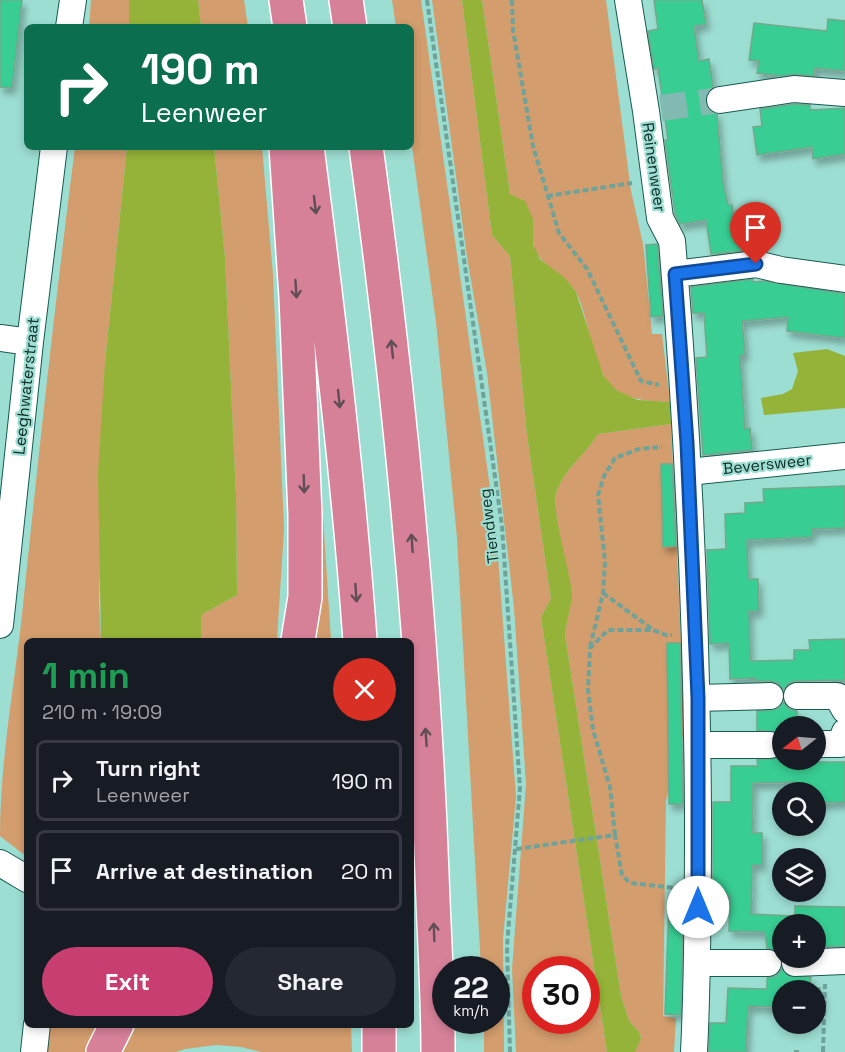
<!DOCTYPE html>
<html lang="en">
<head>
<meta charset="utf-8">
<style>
  :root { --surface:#171b24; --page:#242831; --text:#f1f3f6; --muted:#9ea1a6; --line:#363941; --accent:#c93e71 }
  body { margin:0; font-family:"Space Grotesk",sans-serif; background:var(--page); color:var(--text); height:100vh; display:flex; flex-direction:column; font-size:22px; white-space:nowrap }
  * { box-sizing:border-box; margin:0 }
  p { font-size:20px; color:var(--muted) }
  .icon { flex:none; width:33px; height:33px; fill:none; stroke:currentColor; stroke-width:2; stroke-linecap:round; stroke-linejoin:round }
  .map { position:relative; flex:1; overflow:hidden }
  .details { position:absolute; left:24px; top:638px; width:390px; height:390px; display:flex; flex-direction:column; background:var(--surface); border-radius:9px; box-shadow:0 3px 9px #0003 }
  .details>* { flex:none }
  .guide { position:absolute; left:24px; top:24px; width:390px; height:126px; border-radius:9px; box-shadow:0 3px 9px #0003; background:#0b6e4f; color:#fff; overflow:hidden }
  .needle { width:39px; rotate:253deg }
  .fabs { position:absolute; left:772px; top:716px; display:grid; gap:12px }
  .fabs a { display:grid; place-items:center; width:54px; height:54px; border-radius:50%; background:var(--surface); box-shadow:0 3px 9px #0003; font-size:30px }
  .speed { position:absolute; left:432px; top:956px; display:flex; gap:12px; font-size:30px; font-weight:700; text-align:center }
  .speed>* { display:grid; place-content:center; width:78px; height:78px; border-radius:50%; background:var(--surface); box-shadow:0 3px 9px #0003; line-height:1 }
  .speed small { font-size:15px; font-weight:400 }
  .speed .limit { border:9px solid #d22; background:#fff; color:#111 }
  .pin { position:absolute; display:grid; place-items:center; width:51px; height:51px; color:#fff; margin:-62px -26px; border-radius:50% 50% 50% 0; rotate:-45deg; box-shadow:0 0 6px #0007 }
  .pin .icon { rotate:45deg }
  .me { position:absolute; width:66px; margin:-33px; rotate:0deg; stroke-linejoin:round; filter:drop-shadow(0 0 4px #0008) }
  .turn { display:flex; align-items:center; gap:21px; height:126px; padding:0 18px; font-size:27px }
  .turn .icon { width:78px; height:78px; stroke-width:2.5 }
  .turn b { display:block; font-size:42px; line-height:51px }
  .round { display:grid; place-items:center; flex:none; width:63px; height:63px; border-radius:32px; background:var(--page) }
  .head { display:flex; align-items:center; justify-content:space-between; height:102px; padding:0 18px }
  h1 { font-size:36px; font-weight:600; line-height:45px; color:#1e9e55 }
  .action { display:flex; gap:12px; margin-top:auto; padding:12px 18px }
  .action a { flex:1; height:69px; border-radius:36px; background:var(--accent); color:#fff; font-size:24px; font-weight:600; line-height:69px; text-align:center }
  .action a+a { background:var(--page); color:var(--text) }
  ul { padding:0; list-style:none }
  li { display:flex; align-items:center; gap:18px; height:81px; margin:0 12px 9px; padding:0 6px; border:3px solid var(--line); border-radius:9px }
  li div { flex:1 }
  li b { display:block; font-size:22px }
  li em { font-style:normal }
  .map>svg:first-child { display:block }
  .green { fill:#d39d6d; fill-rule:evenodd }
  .water { fill:#95b338 }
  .building { fill:#38cd93; stroke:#73a88d; stroke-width:1.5; filter:url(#shadow) }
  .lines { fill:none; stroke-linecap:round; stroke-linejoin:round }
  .minor-tunnel { stroke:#81bab0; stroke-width:26; stroke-dasharray:26 13; stroke-linecap:butt }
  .minor-casing { stroke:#165b52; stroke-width:28 }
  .highway-casing { stroke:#fff; stroke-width:36 }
  .path { stroke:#6fa39a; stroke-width:4; stroke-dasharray:6 3; stroke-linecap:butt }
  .minor { stroke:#fff; stroke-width:26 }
  .highway { stroke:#d78199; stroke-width:33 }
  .oneway { stroke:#604e55 }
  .route-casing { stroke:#114b97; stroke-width:15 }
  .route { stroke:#1a73e8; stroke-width:10 }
  .labels { text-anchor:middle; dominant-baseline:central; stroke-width:4.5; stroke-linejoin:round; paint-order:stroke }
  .street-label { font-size:16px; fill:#112c28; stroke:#9dded2 }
</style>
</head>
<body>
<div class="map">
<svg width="845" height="1052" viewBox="0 0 845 1052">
  <defs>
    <filter id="shadow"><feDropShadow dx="3.5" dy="6" stdDeviation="3" flood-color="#0004"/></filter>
  </defs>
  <rect width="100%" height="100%" fill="#9dded2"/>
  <!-- green -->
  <path class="green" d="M91 0H129V27H89Z
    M198 0H244L248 27H201Z
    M392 0H421L496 530 516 797 503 939 504 1052H484V1020H496V969H481L457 538 436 322 411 139V27H396Z
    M432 0H462L492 235 510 256 527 435 551 599 541 617 607 1052H516L512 969 526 784 514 608 487 373 467 257ZM536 969H586V1020H536Z
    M482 0H606L631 191 643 244 652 334H662L670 402C652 401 633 401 617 391 592 373 590 321 577 294 566 273 537 267 533 242 532 235 533 227 533 219L510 194Z
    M75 147H127L105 363 99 602 101 640H27V857L0 836C0 762 14 688 22 615 38 459 55 303 75 147Z
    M214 147H262L273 275 284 529 277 640H202L201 615 237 595 236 496 225 258Z
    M671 424 685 728 666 800 663 1016 676 1018 674 1052H635L641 1037 639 1032 629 1021 621 996 565 635C566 623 572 603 571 594 569 570 552 515 556 494 562 471 586 454 598 434Z
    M314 484H321L331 640H309Z
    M137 1024 351 1025 352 1052H261L241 1047 216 1045 185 1049 176 1052H123Z
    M47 1025H103L89 1052H43Z"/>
  <!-- water -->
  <path class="water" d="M129 0H198L201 27H129Z
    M462 0H482L510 194 525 201 533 219V244L540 259 565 278 576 292 603 375 616 390 638 400 670 402 671 424 598 434C586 454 562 471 556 494 552 516 570 569 572 594 572 604 566 622 565 635L621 996 629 1021 639 1032 641 1038 635 1052H607L541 617 551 599 527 435 510 256 492 235Z
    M127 147H214L225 258 236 496 237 595 201 615 202 640H101L98 473 105 363Z
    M827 349 845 356V408L764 415 761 398 783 394 792 389 798 371 793 353Z"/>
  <!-- building -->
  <path class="building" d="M0 0H22L12 88 0 87Z
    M654 0H702L706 24 694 26 699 61 709 59 713 87 706 94 705 103 709 110 717 114 723 183 728 205H732L734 223 739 222 741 234H746L748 250 711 254 706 220 680 224 675 213 665 140H668L658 68 654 69 648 31 658 29Z
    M828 19 845 21V71L815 68 814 76 795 74 782 76 757 73 759 61 749 60 754 23 827 31Z
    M795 104 810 105V110L845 108V154L813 159 812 147 757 155 753 127 762 126 760 109Z
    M657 244 663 316 651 317 646 245Z
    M753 279V282L764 281 845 294V338L787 331 788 317 742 321 745 355H740L745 429 750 428 752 450 703 455 696 358 707 357 704 313H693L691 287Z
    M661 464H672L676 546 663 547Z
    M845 486V528L812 529V537L747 540 748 579H758L759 611H749L750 661 794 660V650H810L809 640 845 639V680L796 681 789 683 783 690 778 683 770 681H756V678L730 679 729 643 710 644 707 550 726 549 725 514 745 513V503L764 502 763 489Z
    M667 643H680L683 804H669Z
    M784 702 789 709 797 711 798 726H783V738L777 732 757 730V711L777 709Z
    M783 752V759H813L814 762H845V802L816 803V792H796V782L753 783 752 833H762V865H752L751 914 795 916V906L845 907V946L816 947V924H783L781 957 776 950 767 948 765 932 729 931 730 896 713 895V802H731V766H758L757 760 777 758Z
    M669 901 683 902 681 1015 665 1014Z
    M782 969 789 976 811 977 810 988H820V1008H816V990H783V1007L748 1006 746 1052H709L710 1023H726L728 988 767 989V978L776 976Z"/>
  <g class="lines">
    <!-- minor-tunnel -->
    <path class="minor-tunnel" d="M661 108 720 100"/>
    <defs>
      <path id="minor" d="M628 0 646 111 660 218 672 241C688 432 697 624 698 816 698 895 698 973 694 1052
        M69 27 73 0
        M720 100 794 89 845 93
        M675 274 756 264 781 270 845 279
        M0 338 30 342
        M688 472 845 456
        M0 625 30 342 54 147
        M797 696H837L845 710
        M697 698 770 696
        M816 744H840L845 732
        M698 745H770
        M0 863 27 879
        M699 963H768
        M795 963 845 961
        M34 1052 37 1024"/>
      <path id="highway" d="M286 0 290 27
        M346 0 350 27
        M286 147 296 297 305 515V597L298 640
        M307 147C328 311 348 475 360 640
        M366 147C399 388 423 631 432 874 434 933 438 993 438 1052
        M379 1024V1052
        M103 1052 117 1024"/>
    </defs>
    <!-- minor casing -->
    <use href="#minor" class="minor-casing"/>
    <!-- highway casing -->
    <use href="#highway" class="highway-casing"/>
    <!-- path -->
    <path class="path" d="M427 0 502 526 520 788 507 946 510 1052
      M512 0 513 30 533 146 559 233 587 269 641 381 659 385
      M547 196 632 183
      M603 593 652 629
      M590 647 603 593 605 562 598 495 604 476 615 458 639 449 662 447
      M615 835 610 787 593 730 588 690 590 648 608 630H653L666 635H672
      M516 849 615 835 622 875 630 883 676 888
      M794 1052H799
      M823 1052 825 984"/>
    <!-- minor -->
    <use href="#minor" class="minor"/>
    <!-- highway -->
    <use href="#highway" class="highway"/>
  </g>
  <!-- one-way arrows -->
  <defs><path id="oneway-shaft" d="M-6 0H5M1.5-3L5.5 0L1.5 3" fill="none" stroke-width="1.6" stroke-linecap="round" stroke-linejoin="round" transform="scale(1.5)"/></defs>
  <g class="oneway">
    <use href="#oneway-shaft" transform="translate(315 205) rotate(83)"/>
    <use href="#oneway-shaft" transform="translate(296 289) rotate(86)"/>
    <use href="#oneway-shaft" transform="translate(392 349) rotate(-96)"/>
    <use href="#oneway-shaft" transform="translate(339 399) rotate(84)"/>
    <use href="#oneway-shaft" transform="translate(304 484) rotate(88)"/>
    <use href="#oneway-shaft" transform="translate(412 543) rotate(-94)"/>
    <use href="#oneway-shaft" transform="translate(356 593) rotate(86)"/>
    <use href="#oneway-shaft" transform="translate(426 737) rotate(-94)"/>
    <use href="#oneway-shaft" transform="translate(434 932) rotate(-92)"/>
  </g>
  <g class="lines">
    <defs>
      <path id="route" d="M698 907V698L687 443 675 274 756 264"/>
    </defs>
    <!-- route casing -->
    <use href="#route" class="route-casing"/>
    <!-- route -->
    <use href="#route" class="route"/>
  </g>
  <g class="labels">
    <!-- street labels -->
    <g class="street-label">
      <text transform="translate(654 167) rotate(82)">Reinenweer</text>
      <text transform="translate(26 386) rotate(-84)">Leeghwaterstraat</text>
      <text transform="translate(767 464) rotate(-6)">Beversweer</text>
      <text transform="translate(489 526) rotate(-97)">Tiendweg</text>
    </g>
  </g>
</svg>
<div class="fabs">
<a><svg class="needle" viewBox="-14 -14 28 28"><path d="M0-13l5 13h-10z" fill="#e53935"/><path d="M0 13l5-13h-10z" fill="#9ea1a6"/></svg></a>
<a><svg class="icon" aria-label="search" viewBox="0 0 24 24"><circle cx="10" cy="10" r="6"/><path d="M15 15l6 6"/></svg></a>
<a><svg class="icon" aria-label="layers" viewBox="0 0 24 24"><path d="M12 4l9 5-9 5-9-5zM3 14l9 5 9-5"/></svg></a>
<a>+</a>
<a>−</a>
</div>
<div class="speed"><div>22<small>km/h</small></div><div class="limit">30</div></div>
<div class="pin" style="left:756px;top:264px;background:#d93025"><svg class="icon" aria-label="arrive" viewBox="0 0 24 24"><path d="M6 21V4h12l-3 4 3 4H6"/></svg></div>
<svg class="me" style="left:698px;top:907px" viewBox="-20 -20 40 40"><circle r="19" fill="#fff"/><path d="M0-13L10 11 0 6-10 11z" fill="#1a73e8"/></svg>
<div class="guide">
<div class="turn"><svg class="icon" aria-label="right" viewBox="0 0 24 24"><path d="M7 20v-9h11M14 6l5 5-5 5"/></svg><div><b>190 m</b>Leenweer</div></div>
</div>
<section class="details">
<div class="head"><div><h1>1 min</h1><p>210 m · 19:09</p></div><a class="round" style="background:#d93025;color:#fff"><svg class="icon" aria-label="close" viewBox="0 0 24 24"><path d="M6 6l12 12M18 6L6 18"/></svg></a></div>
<ul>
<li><svg class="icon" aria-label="right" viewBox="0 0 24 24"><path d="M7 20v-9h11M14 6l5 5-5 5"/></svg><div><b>Turn right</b><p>Leenweer</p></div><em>190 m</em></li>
<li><svg class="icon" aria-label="arrive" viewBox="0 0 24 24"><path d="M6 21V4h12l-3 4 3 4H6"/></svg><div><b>Arrive at destination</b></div><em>20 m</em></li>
</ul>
<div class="action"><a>Exit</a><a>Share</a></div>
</section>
</div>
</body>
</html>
